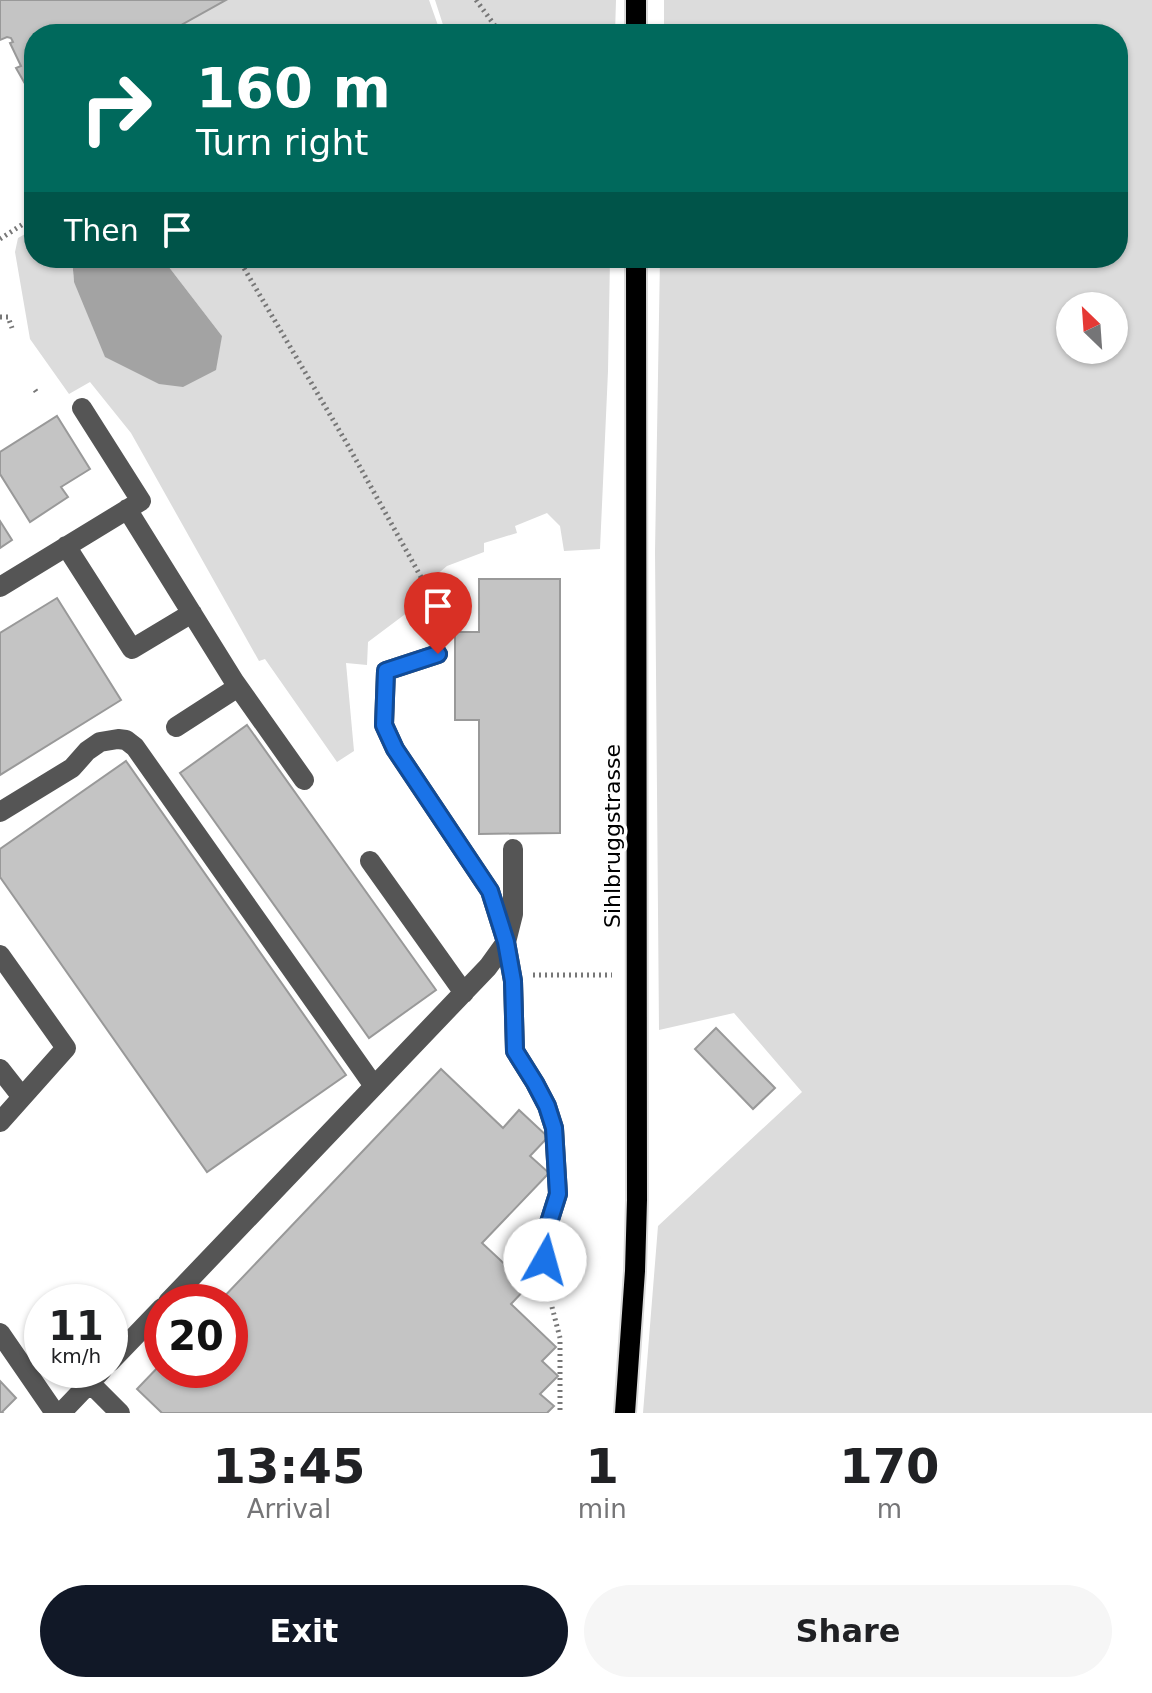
<!DOCTYPE html>
<html lang="en">
<head>
<meta charset="utf-8">
<style>
  :root { --surface:#fff; --page:#f6f6f6; --text:#202124; --muted:#757577; --accent:#111827 }
  body { margin:0; font-family:"DejaVu Sans",sans-serif; background:var(--page); color:var(--text); height:100vh; display:flex; flex-direction:column; font-size:30px; white-space:nowrap }
  * { box-sizing:border-box; margin:0 }
  p { font-size:26px; color:var(--muted) }
  .icon { flex:none; width:44px; height:44px; fill:none; stroke:currentColor; stroke-width:2; stroke-linecap:round; stroke-linejoin:round }
  .map { position:relative; height:1413px; overflow:hidden }
  .panel { display:flex; flex-direction:column; background:var(--surface); flex:1 }
  .panel>* { flex:none }
  .guide { position:absolute; left:24px; top:24px; width:1104px; height:244px; border-radius:32px; box-shadow:0 2px 6px #0004; background:#00695c; color:#fff; overflow:hidden }
  .needle { width:52px; rotate:335deg }
  .tools { position:absolute; left:1056px; top:292px; display:grid; gap:16px }
  .tools a { display:grid; place-items:center; width:72px; height:72px; border-radius:50%; background:var(--surface); box-shadow:0 2px 6px #0004; font-size:40px }
  .speed { position:absolute; left:24px; top:1284px; display:flex; gap:16px; font-size:40px; font-weight:700; text-align:center }
  .speed>* { display:grid; place-content:center; width:104px; height:104px; border-radius:50%; background:var(--surface); box-shadow:0 2px 6px #0004; line-height:1 }
  .speed small { font-size:20px; font-weight:400 }
  .speed .limit { border:12px solid #d22; background:#fff; color:#111 }
  .pin { position:absolute; display:grid; place-items:center; width:68px; height:68px; color:#fff; margin:-82px -34px; border-radius:50% 50% 50% 0; rotate:-45deg; box-shadow:0 0 8px #0007 }
  .pin .icon { rotate:45deg }
  .me { position:absolute; width:88px; margin:-44px; rotate:7deg; stroke-linejoin:round; filter:drop-shadow(0 0 6px #0008) }
  .turn { display:flex; align-items:center; gap:28px; height:168px; padding:0 40px; font-size:36px }
  .turn .icon { width:104px; height:104px; stroke-width:2.5 }
  .turn b { display:block; font-size:56px; line-height:68px }
  .then { display:flex; align-items:center; height:76px; padding:0 40px; background:#0003; gap:16px; font-size:30px }
  .eta { display:flex; justify-content:space-evenly; align-items:center; height:136px; text-align:center }
  .eta b { font-size:48px; font-weight:700; line-height:56px }
  .primary-button { display:flex; gap:16px; margin-top:auto; padding:16px 40px }
  .primary-button a { flex:1; height:92px; border-radius:48px; background:var(--accent); color:#fff; font-size:32px; font-weight:700; line-height:92px; text-align:center }
  .primary-button a+a { background:var(--page); color:var(--text) }
  .map>svg:first-child { display:block }
  .green { fill:#dcdcdc; fill-rule:evenodd }
  .water { fill:#a3a3a3 }
  .building { fill:#c4c4c4; stroke:#999; stroke-width:2 }
  .lines { fill:none; stroke-linecap:round; stroke-linejoin:round }
  .major-casing { stroke:#dbdbdb; stroke-width:24 }
  .path { stroke:#777; stroke-width:5; stroke-dasharray:2 4; stroke-linecap:butt }
  .minor { stroke:#555; stroke-width:20 }
  .major { stroke:#000; stroke-width:20 }
  .route-casing { stroke:#114b97; stroke-width:20 }
  .route { stroke:#1a73e8; stroke-width:14 }
  .labels { text-anchor:middle; dominant-baseline:central; stroke-width:7; stroke-linejoin:round; paint-order:stroke }
  .street-label { font-size:22px; fill:#000; stroke:#fff }
</style>
</head>
<body>
<div class="map">
<svg width="1152" height="1413" viewBox="0 0 1152 1413">
  <rect width="100%" height="100%" fill="#fff"/>
  <!-- green -->
  <path class="green" d="M226 0H429L441 34H165Z
    M435 0H616L615 34H446Z
    M664 0H1152V1413H643L658 1226 802 1092 734 1013 659 1030 655 552 660 258H1118V34H664ZM1070 306H1114V350H1070Z
    M34 229V258H72L74 282 222 336 162 258H610L608 371 600 549 564 551 560 526 547 513 515 526 517 533 484 543V552L447 566 429 581 428 597 368 642 367 665 346 663 354 751 337 762 265 659 259 661 131 433 90 382 69 394 30 339 15 252 18 238Z"/>
  <!-- water -->
  <path class="water" d="M72 258H162L222 336 216 370 183 387 159 384 105 357 74 282Z"/>
  <!-- building -->
  <path class="building" d="M0 0H226L165 34H34V95L32 96 16 68 21 66 10 43 13 42 11 38 7 37 0 40Z
    M57 416 90 469 61 487 68 497 30 522 0 474V452Z
    M0 521 12 540 0 548Z
    M479 579H560V833L479 834V720H455V632H479Z
    M57 598 121 700 0 775V633Z
    M247 725 436 990 369 1038 180 773Z
    M126 761 346 1075 207 1172 0 877V849Z
    M716 1028 775 1088 753 1109 695 1049Z
    M441 1069 503 1128 519 1110 548 1137 530 1156 549 1173 482 1243 528 1286 511 1304 556 1347 542 1361 558 1376 540 1394 554 1406 547 1413H162L137 1389 162 1363V1370H230V1302H219Z
    M0 1381 16 1398 2 1412 3 1413H0Z"/>
  <g class="lines">
    <defs>
      <path id="major" d="M636 34V0
        M625 1413 635 1271 637 1200 636 258"/>
    </defs>
    <!-- major casing -->
    <use href="#major" class="major-casing"/>
    <!-- path -->
    <path class="path" d="M476 0 501 34
      M0 239 34 217
      M238 258 346 442 431 595 434 604 436 633
      M0 317H8L12 328
      M35 390 37 393
      M533 975H612
      M552 1307 560 1338V1413"/>
    <!-- minor -->
    <path class="minor" d="M127 509 234 681 304 780
      M66 546 132 649 192 613
      M0 587 141 501 82 408
      M438 654 386 671 384 725 395 749 490 891 506 942 513 981 515 1051 535 1083 547 1106 554 1128 558 1194 546 1232 544 1287
      M176 727 238 687
      M0 812 72 768 87 751 100 742 118 739 126 740 135 747 374 1086
      M370 861 464 993
      M0 955 66 1048 0 1122
      M0 1069 22 1097
      M168 1302 488 967 506 942 513 914V849
      M0 1333 55 1413
      M110 1362 162 1308
      M90 1383 120 1413
      M61 1413 102 1370"/>
    <!-- major -->
    <use href="#major" class="major"/>
  </g>
  <g class="lines">
    <defs>
      <path id="route" d="M438 654 386 671 384 725 395 749 490 891 506 942 513 981 515 1051 535 1083 547 1106 554 1128 558 1194 546 1232 545 1260"/>
    </defs>
    <!-- route casing -->
    <use href="#route" class="route-casing"/>
    <!-- route -->
    <use href="#route" class="route"/>
  </g>
  <g class="labels">
    <!-- street labels -->
    <g class="street-label">
      <text transform="translate(612 836) rotate(-90)">Sihlbruggstrasse</text>
    </g>
  </g>
</svg>
<div class="tools">
<a><svg class="needle" viewBox="-14 -14 28 28"><path d="M0-13l5 13h-10z" fill="#e53935"/><path d="M0 13l5-13h-10z" fill="#757577"/></svg></a>
</div>
<div class="speed"><div>11<small>km/h</small></div><div class="limit">20</div></div>
<div class="pin" style="left:438px;top:654px;background:#d93025"><svg class="icon" aria-label="arrive" viewBox="0 0 24 24"><path d="M6 21V4h12l-3 4 3 4H6"/></svg></div>
<svg class="me" style="left:545px;top:1260px" viewBox="-20 -20 40 40"><circle r="19" fill="#fff"/><path d="M0-13L10 11 0 6-10 11z" fill="#1a73e8"/></svg>
<div class="guide">
<div class="turn"><svg class="icon" aria-label="right" viewBox="0 0 24 24"><path d="M7 20v-9h11M14 6l5 5-5 5"/></svg><div><b>160 m</b>Turn right</div></div>
<div class="then">Then<svg class="icon" aria-label="arrive" viewBox="0 0 24 24"><path d="M6 21V4h12l-3 4 3 4H6"/></svg></div>
</div>
</div>
<section class="panel">
<div class="eta">
<div><b>13:45</b><p>Arrival</p></div>
<div><b>1</b><p>min</p></div>
<div><b>170</b><p>m</p></div>
</div>
<div class="primary-button"><a>Exit</a><a>Share</a></div>
</section>
</body>
</html>
